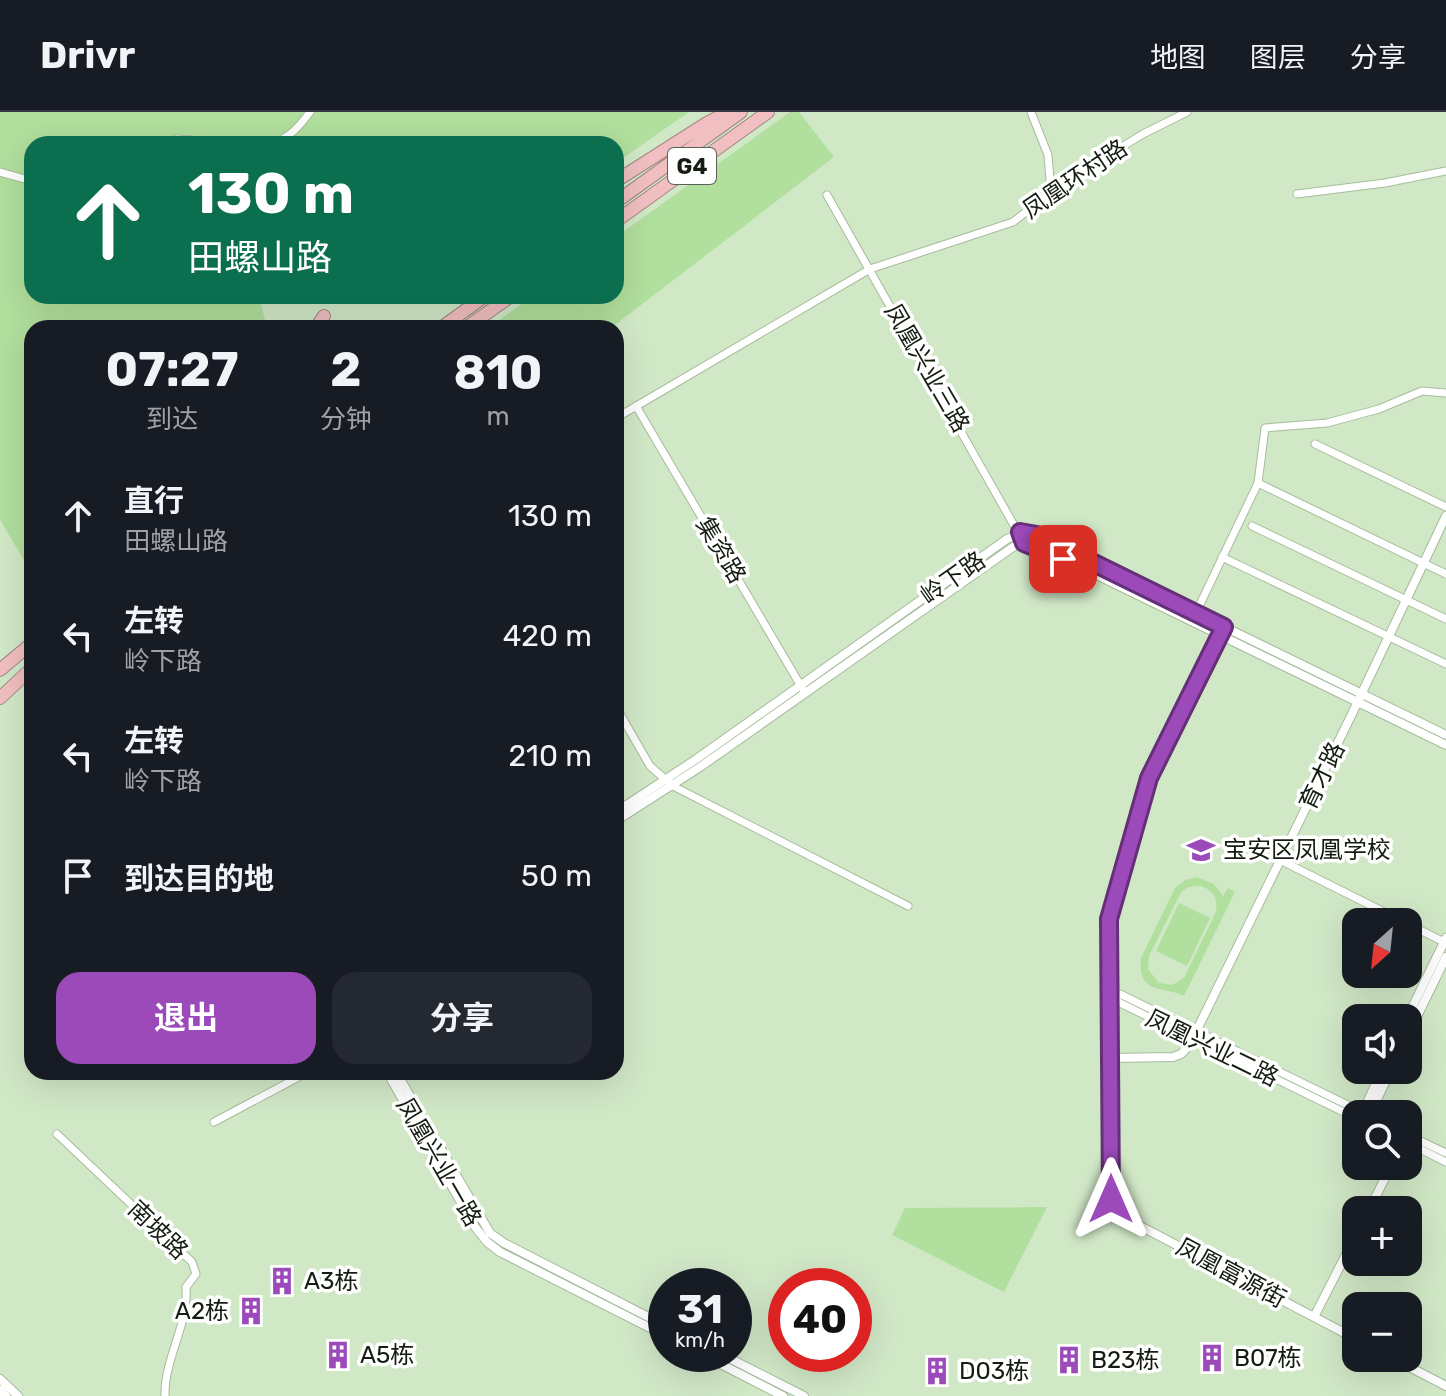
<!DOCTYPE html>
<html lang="zh">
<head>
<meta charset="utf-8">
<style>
  :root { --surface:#171b24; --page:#242831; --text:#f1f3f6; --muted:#9ea1a6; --line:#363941; --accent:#9c4ab9 }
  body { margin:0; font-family:Rubik,"Noto Sans SC",sans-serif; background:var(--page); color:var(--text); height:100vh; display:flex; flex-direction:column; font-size:30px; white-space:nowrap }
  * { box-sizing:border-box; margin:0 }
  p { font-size:26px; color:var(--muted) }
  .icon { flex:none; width:44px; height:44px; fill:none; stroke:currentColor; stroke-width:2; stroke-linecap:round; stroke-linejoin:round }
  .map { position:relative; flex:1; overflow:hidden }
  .panel { position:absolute; left:24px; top:208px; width:600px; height:760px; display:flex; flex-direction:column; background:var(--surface); border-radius:24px; box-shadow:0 8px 32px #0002 }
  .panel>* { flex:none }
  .hud { position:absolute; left:24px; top:24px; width:600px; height:168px; border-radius:24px; box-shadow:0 8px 32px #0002; background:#0b6e4f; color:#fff; overflow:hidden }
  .needle { width:52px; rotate:207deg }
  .buttons { position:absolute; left:1342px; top:796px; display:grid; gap:16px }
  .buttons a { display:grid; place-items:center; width:80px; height:80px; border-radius:16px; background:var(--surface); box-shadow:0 8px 32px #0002; font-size:40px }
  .speed { position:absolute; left:648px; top:1156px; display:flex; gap:16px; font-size:40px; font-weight:700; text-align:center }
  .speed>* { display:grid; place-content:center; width:104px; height:104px; border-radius:50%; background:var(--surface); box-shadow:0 8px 32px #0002; line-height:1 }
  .speed small { font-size:20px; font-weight:400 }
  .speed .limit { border:12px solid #d22; background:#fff; color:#111 }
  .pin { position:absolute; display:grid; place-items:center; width:68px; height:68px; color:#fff; margin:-34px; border-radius:16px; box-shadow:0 4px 12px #0006 }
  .me { position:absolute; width:88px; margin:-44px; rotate:0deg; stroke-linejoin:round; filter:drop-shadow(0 0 6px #0008) }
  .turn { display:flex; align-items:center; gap:28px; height:168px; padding:0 32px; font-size:36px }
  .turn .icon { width:104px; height:104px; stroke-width:2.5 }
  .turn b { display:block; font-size:56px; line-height:68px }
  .eta { display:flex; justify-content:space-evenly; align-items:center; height:136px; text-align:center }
  .eta b { font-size:48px; font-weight:700; line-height:56px }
  .button { display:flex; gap:16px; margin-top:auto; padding:16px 32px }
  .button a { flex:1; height:92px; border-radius:24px; background:var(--accent); color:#fff; font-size:32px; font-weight:700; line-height:92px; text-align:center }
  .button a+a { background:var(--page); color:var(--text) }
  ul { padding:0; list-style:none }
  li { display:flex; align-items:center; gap:24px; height:120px; padding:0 32px }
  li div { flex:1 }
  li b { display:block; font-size:30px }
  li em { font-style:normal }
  header { display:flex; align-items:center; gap:48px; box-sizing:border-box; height:112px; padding:0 40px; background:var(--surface); border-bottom:2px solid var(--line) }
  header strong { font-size:38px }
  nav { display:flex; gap:44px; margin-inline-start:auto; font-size:28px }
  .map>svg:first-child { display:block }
  .green { fill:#b1df9d; fill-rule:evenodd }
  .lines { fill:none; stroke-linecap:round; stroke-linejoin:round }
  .minor-casing { stroke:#a6bc9c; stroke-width:9 }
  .tertiary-casing { stroke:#a6bc9c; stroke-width:10 }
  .motorway-casing { stroke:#a48683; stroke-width:14 }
  .minor { stroke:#fff; stroke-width:7 }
  .tertiary { stroke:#fff; stroke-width:8 }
  .motorway { stroke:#f1bfc1; stroke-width:12 }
  .route-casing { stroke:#653078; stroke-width:20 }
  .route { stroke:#9c4ab9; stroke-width:14 }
  .labels { text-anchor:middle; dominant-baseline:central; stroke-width:7; stroke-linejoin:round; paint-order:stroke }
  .shield { fill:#fff; stroke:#5b6158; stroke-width:2 }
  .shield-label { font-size:22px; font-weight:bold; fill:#151d11 }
  .street-label { font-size:24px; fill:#151d11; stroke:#fff }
  .poi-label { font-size:24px; fill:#151d11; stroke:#fff; text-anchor:start }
</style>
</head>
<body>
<header>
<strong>Drivr</strong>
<nav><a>地图</a><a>图层</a><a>分享</a></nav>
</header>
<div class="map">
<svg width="1446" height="1284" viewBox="0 0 1446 1284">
  <rect width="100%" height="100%" fill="#d1e8c7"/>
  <!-- green -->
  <path class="green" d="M0 0H689L616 51V32H32V184H259L267 216H32V452L25 450 0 408Z
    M790 0H799L834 45 611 216H488L533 184H616V125Z
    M1197 765 1214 772 1223 784 1228 776 1235 780 1184 884C1163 874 1137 883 1141 846L1175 776 1185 768ZM1201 774C1215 779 1219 789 1215 802L1184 866 1172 873 1159 871 1148 857 1149 844 1181 780 1188 775Z
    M1179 791 1210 806 1187 854 1156 839Z
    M1047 1095 1004 1180 892 1123 905 1096Z"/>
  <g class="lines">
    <defs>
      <path id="minor" d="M1031 0 1048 43 1051 81
        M167 32 176 27 248 32
        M272 32C290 25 299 15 310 0
        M0 60 32 69
        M1297 82 1385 71 1446 59
        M827 83 1024 431
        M636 294 805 581
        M616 306 870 157 1013 110 1066 69 1143 22 1187 0
        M1315 332 1446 395
        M1258 371 1446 462
        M1252 414 1446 507
        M1222 445 1446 552
        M1192 509 1258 371 1265 316 1327 311 1379 297 1422 279 1446 281
        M616 595 650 654 673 674 908 794
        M1280 748 1404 810
        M1408 812 1446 831
        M1109 881 1120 882 1366 1002
        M1109 881 1120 891 1356 1006
        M1110 946 1109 807 1149 666 1224 515
        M214 1010 308 960
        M57 1022 192 1150 196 1162 186 1175C189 1212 164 1247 165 1284
        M1408 1023 1446 1041
        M1408 1031 1446 1050"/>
      <path id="tertiary" d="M616 700 695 648 1007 427 1023 420 1040 425 1446 623
        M616 709 700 655 1013 435 1024 431 1037 434 1446 633
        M1407 906 1446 826
        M1408 923 1446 845
        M387 960 475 1115 487 1130 500 1140 666 1224
        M396 960 490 1121 504 1131 666 1214
        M1362 1002 1382 958
        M1370 1002 1391 958
        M1369 1098 1384 1068 1380 1054
        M1314 1205 1356 1123
        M1356 1227 1123 1105 1114 1098 1111 1087 1110 946 1173 945 1181 942 1189 934 1351 604 1446 404
        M701 1242 783 1284
        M721 1242 804 1284
        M1392 1246 1446 1274
        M0 1267 18 1284
        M0 1278 6 1284"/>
      <path id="motorway" d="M616 69 707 11 728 0
        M616 90 741 0
        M616 109 768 0
        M316 216 324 204
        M441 216 485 184
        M466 216 511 184
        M0 558 32 531
        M0 586 32 556"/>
    </defs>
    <!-- minor casing -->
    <use href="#minor" class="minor-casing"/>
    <!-- tertiary casing -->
    <use href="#tertiary" class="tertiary-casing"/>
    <!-- motorway casing -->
    <use href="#motorway" class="motorway-casing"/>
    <!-- minor -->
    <use href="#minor" class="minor"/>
    <!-- tertiary -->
    <use href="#tertiary" class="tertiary"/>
    <!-- motorway -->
    <use href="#motorway" class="motorway"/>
  </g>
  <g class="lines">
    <defs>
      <path id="route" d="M1063 447 1024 431 1020 420 1037 423 1224 515 1149 666 1109 807 1111 1087"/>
    </defs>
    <!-- route casing -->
    <use href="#route" class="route-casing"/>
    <!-- route -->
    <use href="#route" class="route"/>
  </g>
  <!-- icons -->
  <defs>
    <symbol id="school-bare" viewBox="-9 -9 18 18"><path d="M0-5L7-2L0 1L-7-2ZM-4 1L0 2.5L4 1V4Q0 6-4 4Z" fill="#9c4ab9" stroke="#fff" stroke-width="2.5" paint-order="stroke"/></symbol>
    <symbol id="building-bare" viewBox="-9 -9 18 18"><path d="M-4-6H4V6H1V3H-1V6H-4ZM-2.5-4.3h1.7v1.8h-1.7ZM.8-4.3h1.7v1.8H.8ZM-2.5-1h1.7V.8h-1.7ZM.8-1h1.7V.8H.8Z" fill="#9c4ab9" stroke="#fff" stroke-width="2.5" paint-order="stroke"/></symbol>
  </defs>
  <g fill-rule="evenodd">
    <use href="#school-bare" x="1181" y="718" width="40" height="40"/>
    <use href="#building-bare" x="262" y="1149" width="40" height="40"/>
    <use href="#building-bare" x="231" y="1179" width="40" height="40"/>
    <use href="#building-bare" x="318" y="1223" width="40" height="40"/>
    <use href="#building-bare" x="1192" y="1226" width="40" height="40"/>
    <use href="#building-bare" x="1049" y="1228" width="40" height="40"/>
    <use href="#building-bare" x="917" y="1239" width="40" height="40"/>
  </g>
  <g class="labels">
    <!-- shield labels -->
    <rect class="shield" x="668" y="36" width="48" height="36" rx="6"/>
    <g class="shield-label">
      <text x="692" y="54">G4</text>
    </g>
    <!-- street labels -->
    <g class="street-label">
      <text transform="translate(1075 67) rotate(-34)">凤凰环村路</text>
      <text transform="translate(927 256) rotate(60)">凤凰兴业三路</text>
      <text transform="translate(721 438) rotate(59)">集资路</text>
      <text transform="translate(953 466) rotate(-35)">岭下路</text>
      <text transform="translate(1322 664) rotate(-64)">育才路</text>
      <text transform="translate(1212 936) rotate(26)">凤凰兴业二路</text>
      <text transform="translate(439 1050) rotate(60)">凤凰兴业一路</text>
      <text transform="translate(158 1118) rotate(44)">南坡路</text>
      <text transform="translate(1231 1161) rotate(28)">凤凰富源街</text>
    </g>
    <!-- poi labels -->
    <g class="poi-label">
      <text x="1223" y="738">宝安区凤凰学校</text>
      <text x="304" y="1169">A3栋</text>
      <text x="229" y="1199" text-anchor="end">A2栋</text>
      <text x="360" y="1243">A5栋</text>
      <text x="1234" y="1246">B07栋</text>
      <text x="1091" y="1248">B23栋</text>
      <text x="959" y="1259">D03栋</text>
    </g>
  </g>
</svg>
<div class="buttons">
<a><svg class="needle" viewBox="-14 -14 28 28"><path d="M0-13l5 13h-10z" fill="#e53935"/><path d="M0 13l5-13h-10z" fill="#9ea1a6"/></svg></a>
<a><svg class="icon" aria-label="sound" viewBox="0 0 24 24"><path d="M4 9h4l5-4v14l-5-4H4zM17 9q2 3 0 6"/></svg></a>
<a><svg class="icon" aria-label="search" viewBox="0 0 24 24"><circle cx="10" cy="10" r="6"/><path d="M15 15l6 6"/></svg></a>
<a>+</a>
<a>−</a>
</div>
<div class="speed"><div>31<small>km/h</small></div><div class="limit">40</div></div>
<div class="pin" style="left:1063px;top:447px;background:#d93025"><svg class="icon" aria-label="arrive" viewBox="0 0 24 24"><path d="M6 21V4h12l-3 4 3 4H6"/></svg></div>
<svg class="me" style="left:1111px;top:1087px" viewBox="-20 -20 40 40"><path d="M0-17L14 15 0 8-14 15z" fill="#9c4ab9" stroke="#fff" stroke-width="4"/></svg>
<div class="hud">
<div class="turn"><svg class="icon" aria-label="ahead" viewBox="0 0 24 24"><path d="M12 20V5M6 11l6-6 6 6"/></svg><div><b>130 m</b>田螺山路</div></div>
</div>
<section class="panel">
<div class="eta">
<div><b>07:27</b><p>到达</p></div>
<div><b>2</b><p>分钟</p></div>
<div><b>810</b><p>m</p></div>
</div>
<ul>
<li><svg class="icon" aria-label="ahead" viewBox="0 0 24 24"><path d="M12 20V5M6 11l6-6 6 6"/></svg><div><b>直行</b><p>田螺山路</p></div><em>130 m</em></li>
<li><svg class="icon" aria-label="left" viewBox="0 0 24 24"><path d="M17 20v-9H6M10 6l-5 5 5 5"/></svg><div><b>左转</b><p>岭下路</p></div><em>420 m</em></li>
<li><svg class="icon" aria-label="left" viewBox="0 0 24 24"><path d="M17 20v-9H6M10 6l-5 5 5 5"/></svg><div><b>左转</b><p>岭下路</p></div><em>210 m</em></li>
<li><svg class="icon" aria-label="arrive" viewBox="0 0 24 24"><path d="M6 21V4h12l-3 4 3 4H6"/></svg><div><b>到达目的地</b></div><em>50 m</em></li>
</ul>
<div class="button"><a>退出</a><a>分享</a></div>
</section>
</div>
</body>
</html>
